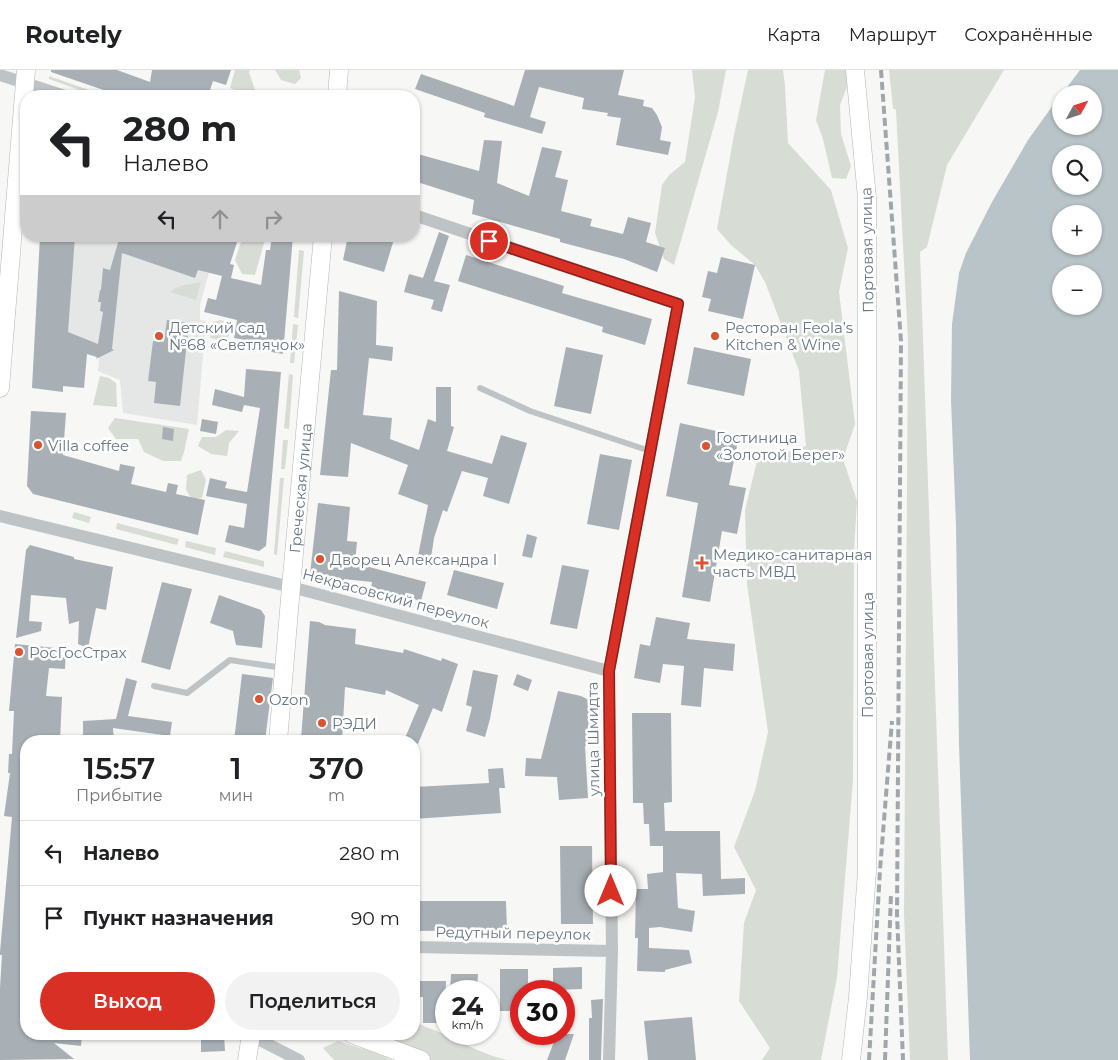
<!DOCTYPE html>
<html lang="ru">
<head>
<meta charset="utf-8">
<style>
  :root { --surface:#fff; --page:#f2f2f2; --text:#202124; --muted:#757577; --line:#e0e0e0; --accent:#d93025 }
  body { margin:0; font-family:Montserrat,sans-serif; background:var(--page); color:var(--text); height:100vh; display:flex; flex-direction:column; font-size:19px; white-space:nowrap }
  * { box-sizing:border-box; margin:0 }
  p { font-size:16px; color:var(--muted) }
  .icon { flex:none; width:28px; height:28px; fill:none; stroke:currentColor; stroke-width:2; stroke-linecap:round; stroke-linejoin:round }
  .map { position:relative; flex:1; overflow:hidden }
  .details { position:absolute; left:20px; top:665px; width:400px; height:305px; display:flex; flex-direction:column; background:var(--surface); border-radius:20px; box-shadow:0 1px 4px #0004 }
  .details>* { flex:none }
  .banner { position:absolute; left:20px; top:20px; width:400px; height:152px; border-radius:20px; box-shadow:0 1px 4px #0004; background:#fff; color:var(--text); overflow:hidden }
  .needle { width:32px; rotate:50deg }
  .fabs { position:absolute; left:1052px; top:15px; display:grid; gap:10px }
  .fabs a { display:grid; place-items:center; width:50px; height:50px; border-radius:50%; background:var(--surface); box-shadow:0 1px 4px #0004; font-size:25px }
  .speed { position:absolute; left:435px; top:910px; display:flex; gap:10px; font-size:25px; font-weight:700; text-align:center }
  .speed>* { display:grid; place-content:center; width:65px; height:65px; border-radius:50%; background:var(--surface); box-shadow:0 1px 4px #0004; line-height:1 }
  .speed small { font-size:12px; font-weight:400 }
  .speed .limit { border:8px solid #d22; background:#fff; color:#111 }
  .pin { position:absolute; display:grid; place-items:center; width:42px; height:42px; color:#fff; margin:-21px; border:2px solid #fff; border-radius:50%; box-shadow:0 1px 5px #0007 }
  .me { position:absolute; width:55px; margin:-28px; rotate:0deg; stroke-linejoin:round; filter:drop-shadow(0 0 4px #0008) }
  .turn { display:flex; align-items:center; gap:18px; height:105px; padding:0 20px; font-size:22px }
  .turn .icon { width:65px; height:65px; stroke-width:2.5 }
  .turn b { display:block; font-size:35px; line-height:42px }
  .lanes { display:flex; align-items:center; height:48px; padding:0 20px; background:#0003; justify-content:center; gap:25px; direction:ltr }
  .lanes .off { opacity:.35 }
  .eta { display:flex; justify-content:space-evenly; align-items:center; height:85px; text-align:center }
  .eta b { font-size:30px; font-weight:600; line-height:35px }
  .primary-button { display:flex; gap:10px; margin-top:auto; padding:10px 20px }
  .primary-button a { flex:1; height:58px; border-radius:30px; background:var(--accent); color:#fff; font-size:20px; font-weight:600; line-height:58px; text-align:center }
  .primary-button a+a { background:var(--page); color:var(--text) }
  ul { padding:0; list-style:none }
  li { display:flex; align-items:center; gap:15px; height:65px; padding:0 20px; border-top:1px solid var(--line) }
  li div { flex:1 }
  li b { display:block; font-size:19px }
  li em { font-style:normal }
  header { display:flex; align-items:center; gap:30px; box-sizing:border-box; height:70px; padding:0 25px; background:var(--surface); border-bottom:1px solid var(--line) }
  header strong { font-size:24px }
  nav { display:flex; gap:28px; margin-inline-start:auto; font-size:18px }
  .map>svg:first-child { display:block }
  .built { fill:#e5e6e6 }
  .green { fill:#d7dcd4 }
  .water { fill:#b8c4c8; fill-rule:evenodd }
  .building { fill:#a8b0b5 }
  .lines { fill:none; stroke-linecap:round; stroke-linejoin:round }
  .secondary-casing { stroke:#b1b7bb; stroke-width:19 }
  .lane { stroke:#bec3c6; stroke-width:6 }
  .street { stroke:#bec3c6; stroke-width:12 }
  .secondary { stroke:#fff; stroke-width:18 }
  .rail { stroke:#a0a7ac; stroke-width:4; stroke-dasharray:8 4; stroke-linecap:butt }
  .route-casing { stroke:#8d1f18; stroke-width:12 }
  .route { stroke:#d93025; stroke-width:9 }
  .poi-dot { fill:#da5332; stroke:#fff; stroke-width:2 }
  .labels { text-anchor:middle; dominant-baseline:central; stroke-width:5; stroke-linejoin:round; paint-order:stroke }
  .street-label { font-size:15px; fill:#687884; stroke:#fff }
  .poi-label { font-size:15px; fill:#687884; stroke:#fff; text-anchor:start }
</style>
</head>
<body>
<header>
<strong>Routely</strong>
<nav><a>Карта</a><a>Маршрут</a><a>Сохранённые</a></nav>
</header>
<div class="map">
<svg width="1118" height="990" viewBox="0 0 1118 990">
  <rect width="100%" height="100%" fill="#f7f7f5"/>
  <!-- built -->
  <path class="built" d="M40 166H219L200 235V250L206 251 197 355 123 343 120 310 98 301 99 288 67 276Z"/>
  <!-- green -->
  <path class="green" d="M235 0H250L249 2 256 23 255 26H241L235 20 230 18Z
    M275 0H299L301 8 295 14 281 10Z
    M692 0H726L718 42 674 195 664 189 655 163 662 115 669 105 685 92 695 27Z
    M748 0H783L785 16 788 73 831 120 848 178 839 222 855 354 843 389 857 431 854 481 853 710 837 907 821 990H762L770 978 739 931 744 853 756 820 734 777 755 721 768 662 747 514 745 440 757 391 806 376 799 301 765 212 755 195 731 175 717 159 734 65Z
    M825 0H847L848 14 840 35 841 64 851 96 846 109 832 108 823 69 816 50Z
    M889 0H1004L947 95 927 177 920 182 948 990H910L904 844 908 270 896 40 893 38Z
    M49 6 106 26H96L49 9Z
    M243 166H266L255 205 242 204 235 190Z
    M299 180 304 181 298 248 294 247Z
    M201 212 196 230 170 222C182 213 186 216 201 212Z
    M221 250 232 254 229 266 220 270 210 268 213 252Z
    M293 254 298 255 294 293H290Z
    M289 304 293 305 289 359 284 358Z
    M100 306 109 308 116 313 117 337 93 335Z
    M115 348 189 359 184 382 181 391H163L144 382 138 369H116L108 358Z
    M226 360 239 361 229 373 227 386 211 384 198 376 202 367H216Z
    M283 370H288L285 399H281Z
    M201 400 206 410 202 428 192 429 186 420 187 405Z
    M280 408H284L277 485 274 484Z
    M74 442 91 447 89 453 72 448Z
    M117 453 179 469 177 475 116 459Z
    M186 471 216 478 215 485 185 477Z
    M225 481 264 491V497L223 487Z
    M414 950C420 956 430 958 439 962 462 972 483 985 508 990H421L352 964H414Z
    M338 971 373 982 392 990H334L323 978Z"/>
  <!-- water -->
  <path class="water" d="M1080 0H1118V990H970L959 675 956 455 951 330 952 254 959 203 966 183 992 132 1028 70 1061 24V56H1094V24H1062ZM1061 84H1094V116H1061ZM1061 144H1094V176H1061ZM1061 204H1094V236H1061Z"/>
  <!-- building -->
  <path class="building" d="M51 0H117L150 12 152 0H231L226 15 213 11 208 26H121L51 2Z
    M525 0H624L618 25 644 30 643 36 652 38 657 45 662 57 660 70 671 72 668 85 616 75 621 48 607 46 608 43 582 39 584 28 539 17 530 47 546 52 542 64 484 47 485 43 415 19 421 4 514 36Z
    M484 70 502 71 497 113 529 126 542 77 562 81 555 107 568 110 561 141 592 149 590 156 623 164 628 147 651 153 646 172 665 178 657 202 624 189 560 172V169L472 144 474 130 414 111V83L479 101Z
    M439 162 449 166 434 211 450 215 442 242 431 239 434 230 404 222 409 204 423 208Z
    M40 166H75L68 262 98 274 103 242 100 241 101 232H98L100 220H101L103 198 110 200 120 166H239L230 194 234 195 231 208 261 215 266 180H270L272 166H293L283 284 254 279 255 272 234 268 237 250 204 242 208 228 216 230 222 206 198 200 195 208 122 183 112 279 114 280 96 289 97 287 87 284 84 318 63 316V322L32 318Z
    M348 166H395L384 202 343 190Z
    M466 185 564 216 562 223 652 249 645 275 602 262 603 257 458 211Z
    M721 187 755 195 743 249 708 241 711 229 702 227 708 201 717 203Z
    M339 221 377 231 376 275 393 277 392 291 369 288 363 345 392 348 390 369 419 380 428 349 436 352V317H451V356L454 357 447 381 492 394 501 365 527 373 509 434 483 426 488 408 462 401 447 442 443 440 434 468 431 488 418 486 428 435 398 424 408 395 351 373 348 407 320 405 331 300H337Z
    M167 250 189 253 180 336 154 333 156 312 148 311 153 271 164 272Z
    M566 277 603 285 591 344 554 336Z
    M694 277 751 289 744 326 687 314Z
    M246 299 281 302 266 476 259 481 225 472 229 455 244 458 247 434 206 426 210 408 227 412 225 418 247 422 260 338 244 335 242 342 212 335 215 319 244 327Z
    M31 341 66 343 63 385 119 401 120 394 135 397 131 414 166 422 168 413 178 415 176 424 205 430 198 465 33 424 27 416Z
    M202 349 218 352 216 364 200 361Z
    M680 353 739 366 729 415 746 418 737 464 722 461 710 532 682 527 698 433 666 426Z
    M163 357 174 359 173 371 162 369Z
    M600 384 632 390 619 460 587 454Z
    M318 433 350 437 347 471 357 472 355 492 370 494 369 497 426 512 421 531 371 518 372 512 344 509 343 517 323 515 324 506 310 504Z
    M527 464 537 467 532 488 522 486Z
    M30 475 74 487V489L113 497 106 540 96 538 88 578 78 574 79 551 69 554 66 528 31 525 29 551 42 552 41 561 16 568 26 480Z
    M562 495 589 500 577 559 550 554Z
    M454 500 504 513 497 539 447 525Z
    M162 512 192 519 170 600 141 592Z
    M219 525 261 540 265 546 262 578 236 575 233 561 210 553Z
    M656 547 690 553 687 569 735 574 733 601 704 598 701 637 681 635 684 596 663 594 660 613 634 608 640 574 650 576Z
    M310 551 319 552 325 555 356 559 355 574 403 583 404 579 441 591 442 588 458 594 442 642 433 638 418 674 405 668 419 635 386 620 385 625 345 617 342 671 301 669Z
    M15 574 66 579 65 599 49 598 46 626 62 627 60 671H26L25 964H82L81 976 54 973 74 989 0 990V918L2 885H0V882L12 747 4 746 10 703H8L9 684H12L14 641H9Z
    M473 600 498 605 490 649 485 667 466 661 472 637 466 635Z
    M242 604 273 608 265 671H234Z
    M517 604 532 610 528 621 513 615Z
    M126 608 137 611 128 646 172 652 170 666 113 658 114 671H83V651L116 649Z
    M558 621 581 626 589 630 588 676H585L588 728 559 730 557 707 525 706 526 688 541 689Z
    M632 643H671L672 732 664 733 665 761H720L721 809 745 808V824L703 826 702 804 676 803 678 838 695 841 692 862 660 857 649 858V878L689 880 692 893 665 900V902L637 901 638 868H635L636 819H648L647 804 663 802V776H650L649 754H644L643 733H633Z
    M503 698 505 718H499L501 743 414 749V717L489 713 488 699Z
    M560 776H592L593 854H561Z
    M414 831H506L507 860 414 861Z
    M582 897V919L553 920V898Z
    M500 899H528V921H521V941H500Z
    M451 904H478L477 921H450Z
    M414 911H446L445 953H423V927H414Z
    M603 929 601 990H589V948H592L591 930Z
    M692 947 696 990H648L644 951Z
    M201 964H224L225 981 201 982Z
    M557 964H574L565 990H547Z"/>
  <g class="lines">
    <defs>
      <g id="secondary">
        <path d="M337 26 339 0"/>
        <path d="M0 318 26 0"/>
        <path id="s1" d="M278 671 291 517 323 166"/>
        <path d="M352 964 421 990"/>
        <path d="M247 990 251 964"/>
        <path d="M851 990 858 927 867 801V128L855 0"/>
      </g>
    </defs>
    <!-- secondary casing -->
    <use href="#secondary" class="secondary-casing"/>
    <!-- lane -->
    <path class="lane" d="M480 318 530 341 650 381
      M154 616 187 623 230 590 283 598"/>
    <!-- street -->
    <path class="street" d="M0 5 65 26
      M414 145 678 234 609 601 612 881 609 990
      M0 446 291 517 609 601
      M414 877 612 881
      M250 965 299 990"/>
    <!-- secondary -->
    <use href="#secondary" class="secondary"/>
    <!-- rail -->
    <path class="rail" d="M881 0 901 271 897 844 903 990
      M869 990 880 800 892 651
      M885 990 891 824"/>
  </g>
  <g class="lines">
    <defs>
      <path id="route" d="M489 171 678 234 609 601 611 821"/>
    </defs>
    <!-- route casing -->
    <use href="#route" class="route-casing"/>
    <!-- route -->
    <use href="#route" class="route"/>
  </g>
  <!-- markers -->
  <g class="poi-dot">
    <circle cx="159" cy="266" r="5"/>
    <circle cx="715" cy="266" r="5"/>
    <circle cx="38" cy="375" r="5"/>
    <circle cx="706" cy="376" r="5"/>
    <circle cx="320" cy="489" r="5"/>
    <path d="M699.5 485.5h5v5h5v5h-5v5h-5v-5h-5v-5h5z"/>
    <circle cx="19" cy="582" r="5"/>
    <circle cx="259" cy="629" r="5"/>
    <circle cx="322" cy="653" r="5"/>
  </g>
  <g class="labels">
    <!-- street labels -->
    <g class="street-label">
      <text transform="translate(867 180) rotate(-91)">Портовая улица</text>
      <text stroke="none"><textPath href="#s1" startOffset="254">Греческая улица</textPath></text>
      <text transform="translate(396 528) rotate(15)">Некрасовский переулок</text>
      <text transform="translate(867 585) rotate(-90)">Портовая улица</text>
      <text transform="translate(593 669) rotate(-91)">улица Шмидта</text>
      <text transform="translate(513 863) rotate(1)">Редутный переулок</text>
    </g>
    <!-- poi labels -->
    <g class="poi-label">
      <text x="169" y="257">Детский сад<tspan x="169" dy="17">№68 «Светлячок»</tspan></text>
      <text x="725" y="257">Ресторан Feola’s<tspan x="725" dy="17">Kitchen &amp; Wine</tspan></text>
      <text x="716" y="367">Гостиница<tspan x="716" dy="17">«Золотой Берег»</tspan></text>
      <text x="48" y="375">Villa coffee</text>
      <text x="713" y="484">Медико-санитарная<tspan x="713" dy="17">часть МВД</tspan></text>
      <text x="330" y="489">Дворец Александра I</text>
      <text x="29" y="582">РосГосСтрах</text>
      <text x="269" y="629">Ozon</text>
      <text x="332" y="653">РЭДИ</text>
    </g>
  </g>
</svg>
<div class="fabs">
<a><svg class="needle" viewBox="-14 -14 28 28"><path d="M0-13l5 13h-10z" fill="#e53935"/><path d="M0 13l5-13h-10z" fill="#757577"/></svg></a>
<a><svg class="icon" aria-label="search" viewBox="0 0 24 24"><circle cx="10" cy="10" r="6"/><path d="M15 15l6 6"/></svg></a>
<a>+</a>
<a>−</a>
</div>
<div class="speed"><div>24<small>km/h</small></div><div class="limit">30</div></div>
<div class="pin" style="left:489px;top:171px;background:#d93025"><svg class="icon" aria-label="arrive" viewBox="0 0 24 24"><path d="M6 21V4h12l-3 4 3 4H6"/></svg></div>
<svg class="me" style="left:611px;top:821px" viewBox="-20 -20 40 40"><circle r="19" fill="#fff"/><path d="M0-13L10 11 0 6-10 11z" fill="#d93025"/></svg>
<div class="banner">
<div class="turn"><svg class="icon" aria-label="left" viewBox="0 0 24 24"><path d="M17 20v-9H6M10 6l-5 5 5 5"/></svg><div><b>280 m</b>Налево</div></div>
<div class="lanes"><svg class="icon" aria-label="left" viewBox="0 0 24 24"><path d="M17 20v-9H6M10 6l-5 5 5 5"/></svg><svg class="icon off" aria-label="ahead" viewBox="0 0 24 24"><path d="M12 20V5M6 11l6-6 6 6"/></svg><svg class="icon off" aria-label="right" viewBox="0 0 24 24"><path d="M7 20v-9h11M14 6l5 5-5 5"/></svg></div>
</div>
<section class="details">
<div class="eta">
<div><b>15:57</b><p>Прибытие</p></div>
<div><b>1</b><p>мин</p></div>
<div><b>370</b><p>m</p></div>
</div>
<ul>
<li><svg class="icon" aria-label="left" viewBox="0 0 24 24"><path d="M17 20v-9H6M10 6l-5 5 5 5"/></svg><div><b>Налево</b></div><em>280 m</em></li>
<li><svg class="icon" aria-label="arrive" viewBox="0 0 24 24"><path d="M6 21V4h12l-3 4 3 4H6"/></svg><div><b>Пункт назначения</b></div><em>90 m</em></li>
</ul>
<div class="primary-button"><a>Выход</a><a>Поделиться</a></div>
</section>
</div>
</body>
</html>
